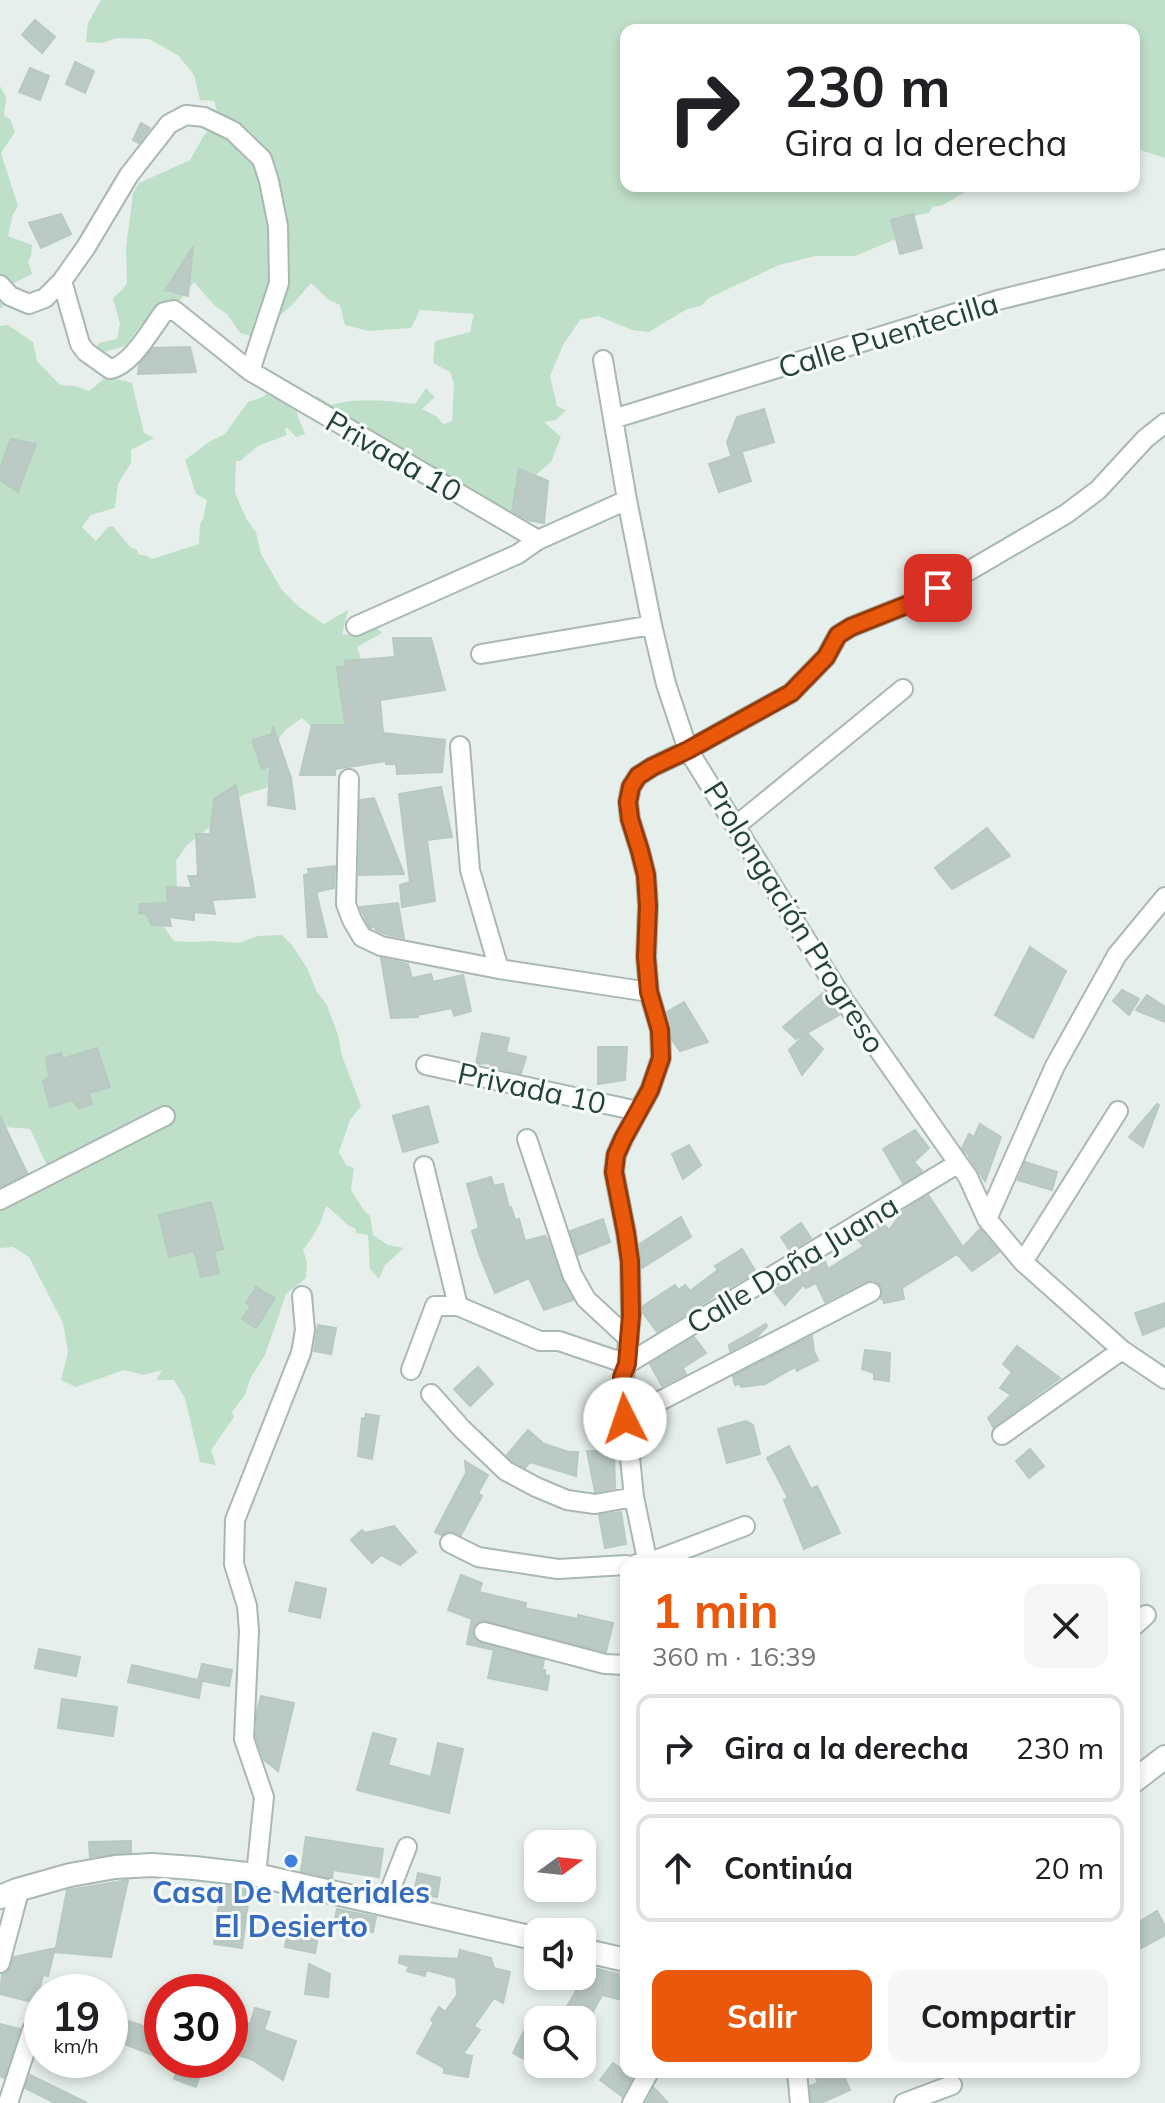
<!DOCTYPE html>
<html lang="es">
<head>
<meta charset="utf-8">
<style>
  :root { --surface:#fff; --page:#f6f6f6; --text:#202124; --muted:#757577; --line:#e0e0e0; --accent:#ea580c }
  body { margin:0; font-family:Mulish,sans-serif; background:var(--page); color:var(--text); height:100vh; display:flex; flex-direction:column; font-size:30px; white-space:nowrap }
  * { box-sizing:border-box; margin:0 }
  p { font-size:26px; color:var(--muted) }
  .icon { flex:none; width:44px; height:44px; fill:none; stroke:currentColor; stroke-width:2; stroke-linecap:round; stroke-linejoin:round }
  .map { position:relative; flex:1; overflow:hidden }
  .panel { position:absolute; left:620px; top:1558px; width:520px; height:520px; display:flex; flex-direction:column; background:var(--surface); border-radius:16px; box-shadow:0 4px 12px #0003 }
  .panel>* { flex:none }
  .top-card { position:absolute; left:620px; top:24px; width:520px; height:168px; border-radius:16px; box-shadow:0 4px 12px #0003; background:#fff; color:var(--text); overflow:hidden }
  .needle { width:52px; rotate:75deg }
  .buttons { position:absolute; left:524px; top:1830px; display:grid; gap:16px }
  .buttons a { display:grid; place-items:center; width:72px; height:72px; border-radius:16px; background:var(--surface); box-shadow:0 4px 12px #0003; font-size:40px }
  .speed { position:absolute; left:24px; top:1974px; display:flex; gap:16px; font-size:40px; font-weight:700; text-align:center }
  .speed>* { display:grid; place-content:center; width:104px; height:104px; border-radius:50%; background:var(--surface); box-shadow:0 4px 12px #0003; line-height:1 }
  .speed small { font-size:20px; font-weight:400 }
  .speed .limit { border:12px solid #d22; background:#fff; color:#111 }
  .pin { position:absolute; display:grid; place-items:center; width:68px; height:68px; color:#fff; margin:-34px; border-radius:16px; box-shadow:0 4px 12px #0006 }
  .me { position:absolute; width:88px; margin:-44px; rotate:356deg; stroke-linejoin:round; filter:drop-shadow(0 0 6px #0008) }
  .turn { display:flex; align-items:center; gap:28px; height:168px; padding:0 32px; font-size:36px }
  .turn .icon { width:104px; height:104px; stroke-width:2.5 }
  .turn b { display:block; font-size:56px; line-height:68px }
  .round { display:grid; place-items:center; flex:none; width:84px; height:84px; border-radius:16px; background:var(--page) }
  .summary { display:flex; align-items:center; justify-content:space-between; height:136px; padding:0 32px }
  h1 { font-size:48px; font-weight:700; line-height:60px; color:var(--accent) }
  .cta { display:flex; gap:16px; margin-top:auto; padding:16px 32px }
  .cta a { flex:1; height:92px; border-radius:16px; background:var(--accent); color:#fff; font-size:32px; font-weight:700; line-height:92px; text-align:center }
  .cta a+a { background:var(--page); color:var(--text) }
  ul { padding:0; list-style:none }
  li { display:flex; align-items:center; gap:24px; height:108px; margin:0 16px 12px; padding:0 16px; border:4px solid var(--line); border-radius:16px }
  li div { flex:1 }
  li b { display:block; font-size:30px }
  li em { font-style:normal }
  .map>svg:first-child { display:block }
  .green { fill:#bfe0c8 }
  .building { fill:#bbcac4; stroke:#b8c9c2; stroke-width:2 }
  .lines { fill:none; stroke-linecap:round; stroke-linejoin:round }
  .minor-casing { stroke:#a8b8b2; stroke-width:22 }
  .tertiary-casing { stroke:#a8b8b2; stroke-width:26 }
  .minor { stroke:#fff; stroke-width:18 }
  .tertiary { stroke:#fff; stroke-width:22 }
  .route-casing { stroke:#983908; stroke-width:20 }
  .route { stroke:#ea580c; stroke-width:14 }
  .shop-dot { fill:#3f7fe0; stroke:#f7fbf9; stroke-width:3 }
  .labels { text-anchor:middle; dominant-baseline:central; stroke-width:6; stroke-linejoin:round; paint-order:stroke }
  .street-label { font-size:30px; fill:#24423a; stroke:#f7fbf9 }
  .shop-label { font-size:30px; font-weight:bold; fill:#366cbe; stroke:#f7fbf9 }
</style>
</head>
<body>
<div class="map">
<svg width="1165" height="2103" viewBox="0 0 1165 2103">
  <rect width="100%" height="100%" fill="#e6efeb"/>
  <!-- green -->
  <path class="green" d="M101 0H1165V158L1134 148V30H626V186H1022L989 192 972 188 943 205 932 207 929 213 917 215 898 238 855 256H815L779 265 709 298 701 306 687 309 649 332 632 330 598 316 580 320 563 345 550 376 557 406 566 410 556 420 544 422 561 437 551 462 525 484 507 521 473 505 461 483 444 473 330 419 318 422 310 412 317 396 331 405C359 397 387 401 415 404L426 388 435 397 422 409 436 416 443 424 452 421 454 384 450 372 433 363 435 341 470 332 474 314 420 310 411 328 369 331 345 325 340 305 329 300 311 283 291 306 255 337 240 333 227 314 215 306 194 282 180 300 175 301 141 325 125 346 92 355 99 343 117 339 120 324 113 298 123 289 127 283 126 248 133 193 139 183 190 160 204 135 220 121 214 101 200 100 194 75 178 55 149 39 117 38 102 43 86 42 88 23Z
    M0 86 6 97 4 116 10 119 15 132 1 153 18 206 13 214 8 236 32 245 31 256 28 261 32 274 14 283 2 308H0Z
    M8 325 33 342 37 361 60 385 75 386 89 391 110 374 117 379 132 383 144 433 154 438 131 450V463L118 484 115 508 91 515 82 527 96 541 108 527 113 526 130 547 137 550 138 554 147 556 152 559 199 544 200 524 203 519 207 500 196 494 185 460 209 442 225 434 248 402 263 397 275 385 289 380 296 388 297 414 305 434 296 437 287 427 285 430 287 435 258 446 240 461H236L235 493 247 520 256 532 261 554 282 590 299 607 324 624 348 610 342 635 360 633 371 622 382 633 357 647 363 665 351 717 326 740 302 718C272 738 277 740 279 775L266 788 245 794 229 804 211 826 187 845 176 861 177 885 162 924 174 941 189 942 211 941 239 943 258 936 282 935 292 945 307 968 317 992 327 1005 338 1035 342 1056 361 1106 350 1120 339 1152 346 1165 354 1168 351 1190 363 1209 370 1216 373 1235 388 1245 404 1248 385 1265 379 1279 370 1269 368 1235 356 1233 355 1228 349 1226 327 1206C323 1212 323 1218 319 1225 315 1234 309 1242 303 1250L307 1262 306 1278 286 1294 265 1355 250 1379 245 1395 232 1412 234 1417 211 1450 216 1465 200 1462 185 1398 174 1380H156L162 1370 143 1375 124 1370 76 1387 61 1380 68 1352 63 1323 29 1257 13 1247 0 1248V1201L14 1196 21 1200 32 1192 47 1168 45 1161 30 1129 7 1127 0 1130V326Z"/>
  <!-- building -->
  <path class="building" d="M35 20 55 37 42 53 22 35Z
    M75 62 94 71 85 93 66 84Z
    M30 68 49 76 40 100 19 92Z
    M141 123 150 128 139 143 133 140Z
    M61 214 71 234 41 248 29 223Z
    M913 214 922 248 900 254 891 220Z
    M193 247 188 296 165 290Z
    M190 347 196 372 138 374 139 365 153 348Z
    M764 409 774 442 731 455 727 442 737 417Z
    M11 439 36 444 18 492 0 480V468Z
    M742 453 751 481 719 492 709 464Z
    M519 469 548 481 544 523 528 520 512 511Z
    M393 638H431L445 690 380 700 383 733 445 740 442 772 397 774 396 764H386V761L335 769V775H300L312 725H345L337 667 347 666 345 661 395 657Z
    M273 726 291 778 295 809 268 805 270 766 262 769 252 740 272 734Z
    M236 785 255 897 212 900 215 914 194 912V920L169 917 171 926 152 925 146 914 139 913 140 904 168 903 167 887 192 888 188 876H198L196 834H210L214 799Z
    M441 787 452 837 427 840 435 901 402 907 400 885 410 882 399 794Z
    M374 798 404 874 359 875 360 800Z
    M987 828 1010 856 952 889 935 868Z
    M335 866 334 888 316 892 327 937H308L304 875 309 874 308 869Z
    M398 903 404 938 385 934 376 930 375 927 370 928 360 907Z
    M1030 947 1066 971 1033 1038 995 1015Z
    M381 958 408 964 412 978 431 974 433 982 463 975 471 1011 454 1016 452 1008 418 1015V1017L391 1018Z
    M1122 990 1139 999 1129 1015 1113 1001Z
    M823 993 839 1015 796 1039 783 1027Z
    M1147 995 1165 1007V1022L1136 1010Z
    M684 1002 708 1042 680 1051 672 1040V1027L667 1012Z
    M482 1033 509 1038 506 1052 526 1057 521 1073 491 1067 490 1063 476 1064Z
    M807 1033 823 1049 802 1075 789 1050Z
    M598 1047H627L625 1080 598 1084Z
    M97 1048 110 1087 89 1093 92 1104 79 1108 72 1100 50 1107 43 1081 49 1077 46 1057 61 1053 62 1059Z
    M1157 1104 1159 1105 1143 1147 1129 1137Z
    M428 1106 438 1142 403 1152 393 1116Z
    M0 1116 27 1173 0 1187Z
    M980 1124 1001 1137 985 1181 969 1157 970 1155 967 1154 962 1148 969 1134 974 1137Z
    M915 1130 929 1148 914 1162 922 1171 903 1183 883 1149Z
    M689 1145 701 1165 683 1179 672 1154Z
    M1025 1162 1057 1172 1052 1190 1018 1180Z
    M491 1177 494 1186 503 1184 509 1208 511 1207 515 1220 519 1219 525 1241 545 1236 548 1240 561 1278 573 1300 544 1310 529 1278 495 1293 479 1254 472 1231 479 1228 467 1184Z
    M928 1195 963 1247 980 1229 999 1252 972 1271 957 1254 902 1288 904 1299 884 1303 883 1299H881L883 1293 882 1287 877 1281 872 1280 866 1281 825 1302 816 1283 806 1288 803 1285 785 1305 773 1290 798 1278 796 1276 824 1259 828 1269 864 1246 858 1240 883 1223 889 1230 903 1211Z
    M211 1202 223 1249 214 1251 219 1273 201 1277 194 1251 169 1257 159 1215Z
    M681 1217 691 1237 642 1268 640 1244Z
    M603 1219 610 1242 578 1255 570 1231Z
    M801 1223 811 1238 790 1251 781 1237Z
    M742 1249 756 1272 730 1287 729 1285 707 1301 657 1332 643 1313V1306L675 1285 678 1290 685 1285 690 1291 718 1270 715 1266Z
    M256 1287 275 1298 256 1328 242 1319 251 1306 246 1303Z
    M1165 1303V1326L1143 1335 1135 1313Z
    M766 1324 767 1326 757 1337 730 1351 729 1345Z
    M318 1325 336 1328 331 1354 314 1351Z
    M812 1336 814 1352 818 1360 797 1371 795 1367 765 1384 741 1387 740 1384 735 1385 733 1376Z
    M694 1337 706 1353 683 1368 686 1374 662 1386 650 1364Z
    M1017 1346 1060 1378 993 1427 988 1418 1011 1395 1000 1388 1012 1372 1003 1364Z
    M865 1350 890 1353 889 1381 874 1379V1373L862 1369Z
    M478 1367 493 1384 470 1406 454 1389Z
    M366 1414 379 1416 372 1459 358 1456 362 1418 365 1419Z
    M746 1421 753 1425 760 1454 727 1463 718 1429Z
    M528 1430 544 1444 569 1452H578L576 1476 530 1462 525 1468 513 1461 507 1455Z
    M789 1446 811 1489 817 1486 840 1533 804 1549 784 1500 788 1498 767 1458Z
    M1030 1449 1044 1466 1029 1478 1016 1461Z
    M587 1451H614L615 1488 595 1492Z
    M465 1461 488 1475 478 1493 482 1496 461 1535 450 1531 441 1535 435 1532 466 1473Z
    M621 1512 626 1544 605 1548 599 1515Z
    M394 1526 416 1552 400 1565 381 1555 372 1563 351 1540 362 1530 365 1533Z
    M461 1575 482 1583 479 1592 526 1603 525 1608 578 1619V1615L613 1623 606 1652 482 1620 476 1623 472 1630 473 1636 476 1641 544 1660 542 1670H545V1675L549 1676 547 1690 488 1678 494 1650 467 1644 472 1619 448 1610Z
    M296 1582 326 1589 320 1618 289 1611Z
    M39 1649 80 1657 76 1676 35 1668Z
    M202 1664 232 1670 229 1686 198 1680Z
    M132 1665 202 1681 199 1698 128 1682Z
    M261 1696 294 1703 278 1771 264 1760 256 1737 257 1712Z
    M62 1699 117 1707 113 1736 58 1728Z
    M373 1733 396 1739 388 1765 431 1777 438 1743 463 1749 449 1813 357 1790Z
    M306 1837 383 1849 379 1877 333 1870 332 1878 301 1871Z
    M131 1841V1852L90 1857 89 1842Z
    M418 1873 440 1878 437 1897 414 1893Z
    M128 1880 111 1957 55 1952 67 1890Z
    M221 1885 250 1888 242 1948 214 1944Z
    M337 1909 376 1917 373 1932 334 1925Z
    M1157 1911 1165 1926V1935L1134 1952V1925Z
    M290 1924 319 1929 315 1953 285 1947Z
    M55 1948 48 1976 43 1975 36 2003 0 1994 2 1975 9 1971 14 1957Z
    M460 1950 491 1958 494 1968 510 1972 503 2003 494 1998 474 2026 480 2030 463 2054 472 2056 468 2077 444 2073V2068L417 2053 434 2022 431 2020 439 2007 445 2012 457 1995 456 1978 426 1970 425 1976 407 1971 409 1966 399 1963 400 1956 458 1959Z
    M309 1964 330 1974 328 1997 305 1994Z
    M590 1967 626 1976V2001L602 1995 588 2020H559Z
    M255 2008 270 2012 264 2030 296 2041 283 2080 253 2060 230 2052V2018L250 2024Z
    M122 2019 162 2032 155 2056 114 2040Z
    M0 2024 20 2029 4 2078 0 2076Z
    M524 2031 538 2039 528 2061 513 2053Z
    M180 2060H205L196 2087 174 2079Z
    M613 2063 633 2077 622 2096 600 2080Z
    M814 2072H842L850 2090 821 2103H812L810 2086 818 2083Z
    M30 2075 87 2103H55L25 2088Z
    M654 2088 668 2103H646Z"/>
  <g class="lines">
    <defs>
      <path id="minor" d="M62 281 80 344 86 352 110 369C131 366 151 329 164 312L174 310 250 371 538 540
        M0 285 10 296 29 304 45 298 62 281 86 247 129 175 169 124 186 115 204 117 233 131 262 159 269 181 278 226 279 283 250 371
        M603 360 627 500 652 625 666 684 688 750 843 999 968 1177 987 1219 1023 1262 1122 1350 1165 1379
        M613 419 998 300 1165 259
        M356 626 518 554 538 540 627 500
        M481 654 652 625
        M460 746 470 870 499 969
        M349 779 346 904 352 920 362 937 381 946 499 969 649 992
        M737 825 903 689
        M426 1065 638 1111
        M527 1139 572 1274 586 1299 629 1339
        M424 1166 458 1306 540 1341H559L627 1364 957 1164
        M0 1200 165 1116
        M987 1219 1055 1066 1117 955 1165 897
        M1023 1262 1118 1111
        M411 1370 435 1306H458
        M431 1394 462 1429 506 1471 536 1487 567 1500 595 1504 634 1497
        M625 1419 871 1292
        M1002 1435 1122 1350
        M450 1543 478 1557 558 1569 626 1565
        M636 1564 648 1563 745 1526
        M648 1564 634 1497 623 1389 631 1315 630 1261 626 1233 614 1172 616 1155 623 1139 650 1090 661 1058 660 1030 649 992 646 957 648 906 646 875 640 851 630 819 628 802 631 787 638 776 652 767 688 750 791 693 826 657 838 635 851 627 919 600 1066 514 1098 490 1145 439 1165 423
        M1134 1626 1146 1615
        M484 1632 605 1664 626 1665
        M256 1875 264 1797 244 1739 249 1631 247 1606 234 1564 235 1520 301 1353 305 1330 302 1296
        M385 1903 407 1847
        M0 1963 17 1899V1890
        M797 2072 800 2103
        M8 2103 32 2030
        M632 2103 649 2072
        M904 2103 952 2085"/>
      <path id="tertiary" d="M1134 1781 1165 1757
        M0 1897 17 1890 70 1875 115 1867 152 1865 194 1868 256 1875 538 1939
        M582 1950 626 1960"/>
    </defs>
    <!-- minor casing -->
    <use href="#minor" class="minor-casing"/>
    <!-- tertiary casing -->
    <use href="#tertiary" class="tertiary-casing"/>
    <!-- minor -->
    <use href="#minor" class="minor"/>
    <!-- tertiary -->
    <use href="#tertiary" class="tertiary"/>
  </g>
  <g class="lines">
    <defs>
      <path id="route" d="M625 1419 622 1377 627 1364 631 1315 630 1261 626 1233 614 1172 616 1155 623 1139 650 1090 661 1058 660 1030 649 992 646 957 648 906 646 875 640 851 630 819 628 802 631 787 638 776 652 767 688 750 791 693 826 657 838 635 851 627 919 600 938 588"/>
    </defs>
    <!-- route casing -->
    <use href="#route" class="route-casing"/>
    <!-- route -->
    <use href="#route" class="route"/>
  </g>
  <!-- markers -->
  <circle class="shop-dot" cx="291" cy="1861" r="8"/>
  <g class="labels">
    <!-- street labels -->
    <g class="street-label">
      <text transform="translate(888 335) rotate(-17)">Calle Puentecilla</text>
      <text transform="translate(394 456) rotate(30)">Privada 10</text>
      <text transform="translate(795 917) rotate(58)">Prolongación Progreso</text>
      <text transform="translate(532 1088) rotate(12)">Privada 10</text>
      <text transform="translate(792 1264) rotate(-31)">Calle Doña Juana</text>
    </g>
    <!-- shop labels -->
    <g class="shop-label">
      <text x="291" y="1892">Casa De Materiales<tspan x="291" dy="34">El Desierto</tspan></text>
    </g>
  </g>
</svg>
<div class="buttons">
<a><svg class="needle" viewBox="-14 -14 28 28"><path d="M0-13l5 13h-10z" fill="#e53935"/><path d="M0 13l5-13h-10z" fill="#757577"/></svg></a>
<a><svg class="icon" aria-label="sound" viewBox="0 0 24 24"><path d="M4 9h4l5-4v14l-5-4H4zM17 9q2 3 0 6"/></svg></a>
<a><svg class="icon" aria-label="search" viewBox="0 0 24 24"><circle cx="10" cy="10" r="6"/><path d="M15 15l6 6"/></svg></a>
</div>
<div class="speed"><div>19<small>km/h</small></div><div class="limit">30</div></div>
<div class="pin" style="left:938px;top:588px;background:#d93025"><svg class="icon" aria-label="arrive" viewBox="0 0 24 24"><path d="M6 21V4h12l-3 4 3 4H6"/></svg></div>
<svg class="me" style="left:625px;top:1419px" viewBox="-20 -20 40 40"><circle r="19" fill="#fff"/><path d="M0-13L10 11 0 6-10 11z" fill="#ea580c"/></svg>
<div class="top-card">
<div class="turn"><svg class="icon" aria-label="right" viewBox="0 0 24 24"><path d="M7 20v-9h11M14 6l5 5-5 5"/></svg><div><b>230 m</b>Gira a la derecha</div></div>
</div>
<section class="panel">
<div class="summary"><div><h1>1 min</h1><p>360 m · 16:39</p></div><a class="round"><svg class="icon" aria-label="close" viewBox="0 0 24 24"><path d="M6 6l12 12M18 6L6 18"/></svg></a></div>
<ul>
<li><svg class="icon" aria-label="right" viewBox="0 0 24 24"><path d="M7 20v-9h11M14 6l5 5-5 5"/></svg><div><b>Gira a la derecha</b></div><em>230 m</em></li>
<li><svg class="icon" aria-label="ahead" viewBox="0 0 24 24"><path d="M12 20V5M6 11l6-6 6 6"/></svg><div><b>Continúa</b></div><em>20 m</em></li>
</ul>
<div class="cta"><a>Salir</a><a>Compartir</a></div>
</section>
</div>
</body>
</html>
